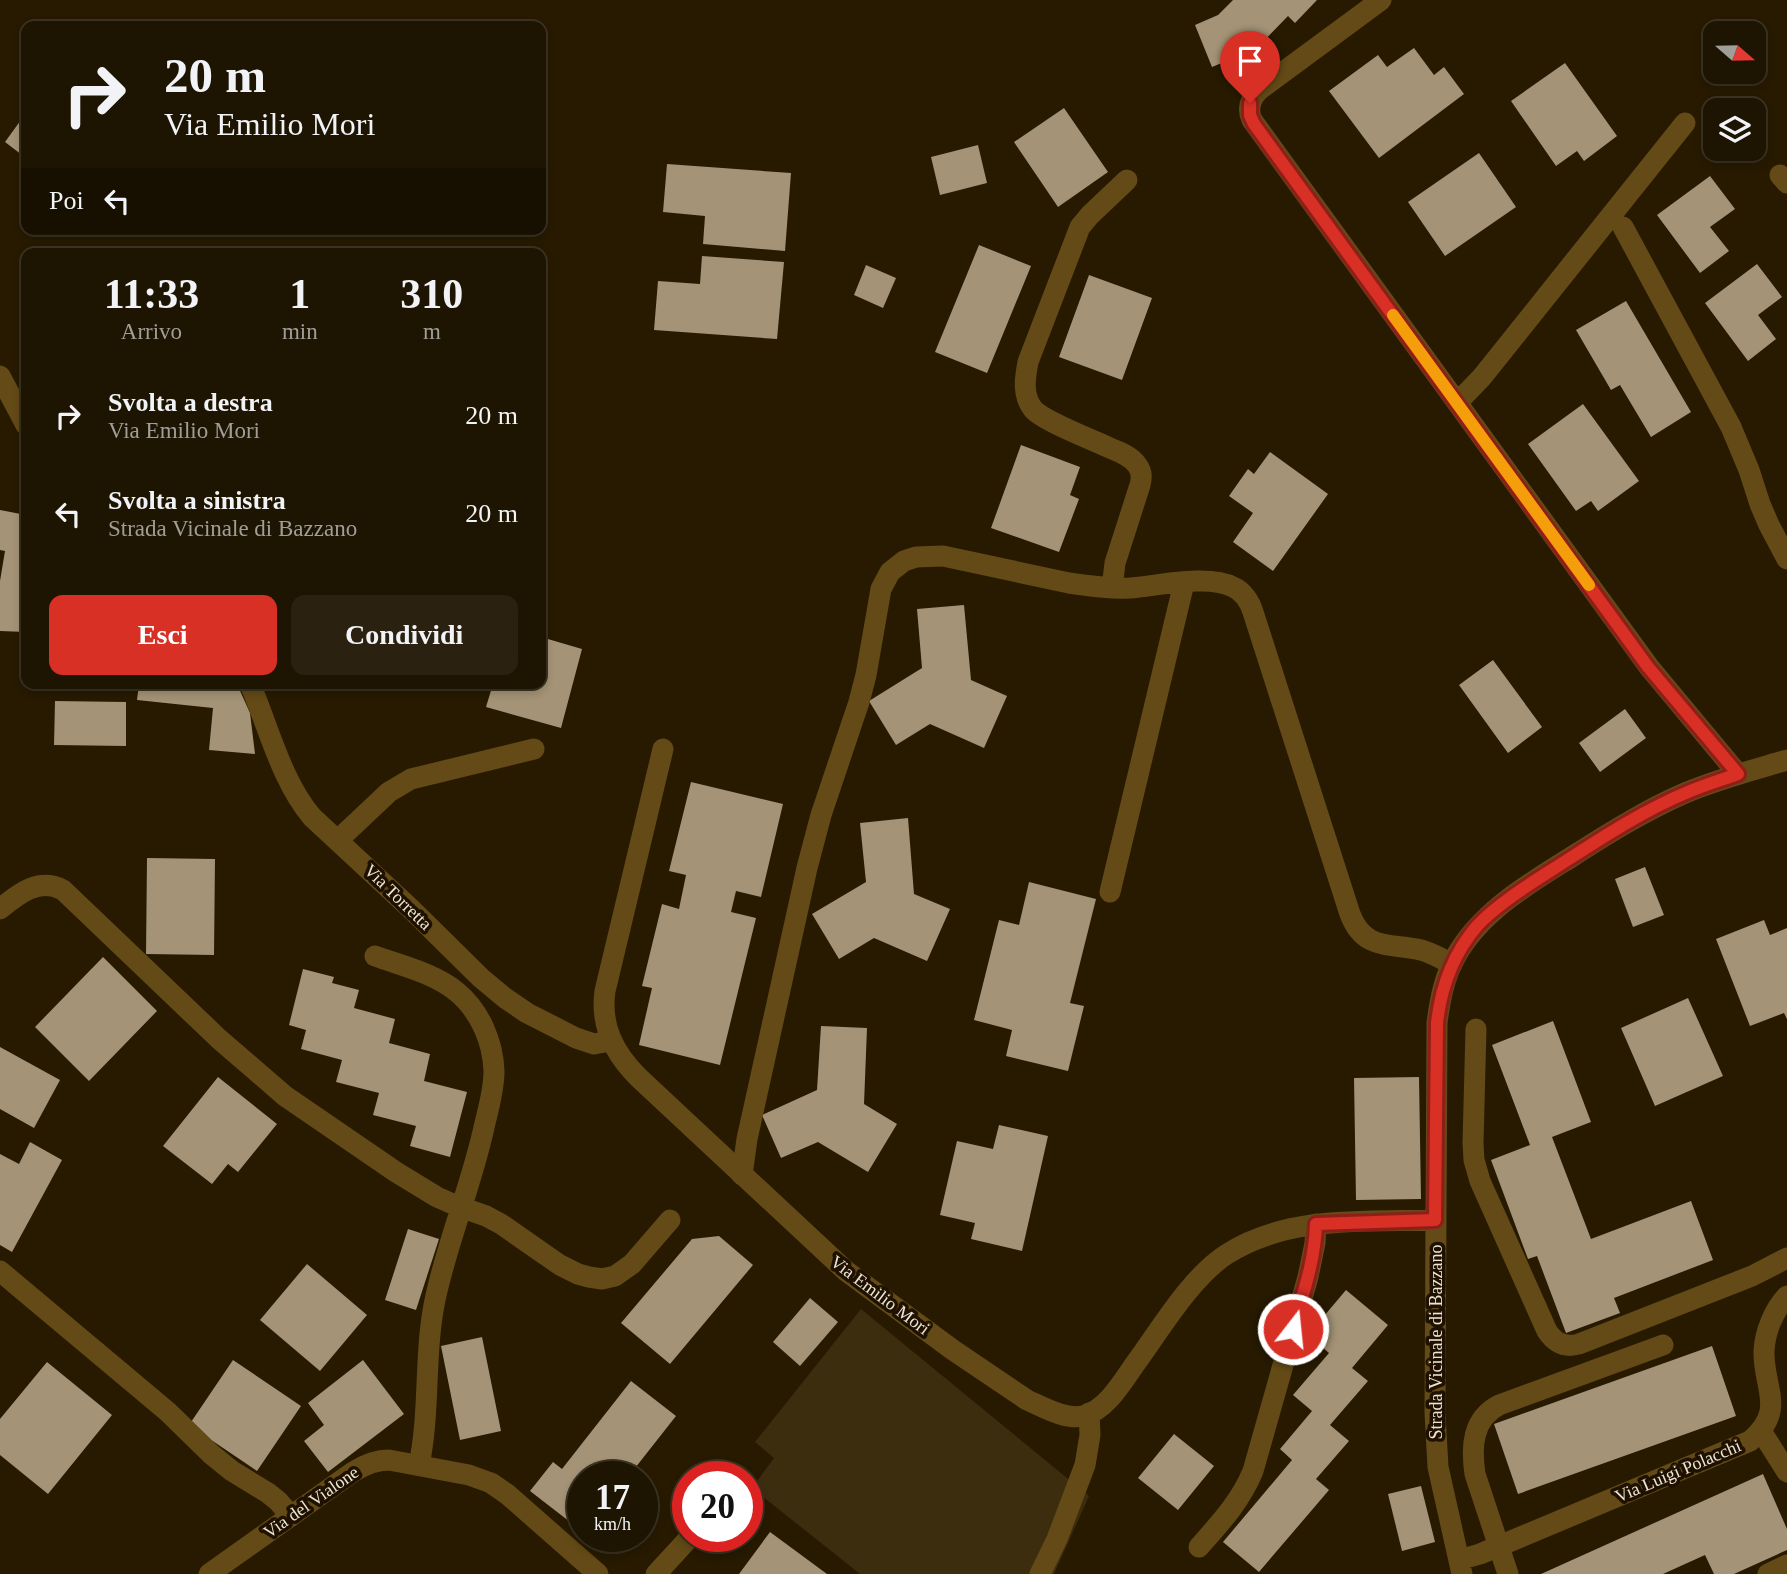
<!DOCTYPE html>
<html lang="it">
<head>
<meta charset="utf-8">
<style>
  :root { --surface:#1d1401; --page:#2a2110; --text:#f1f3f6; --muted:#a09e99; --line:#3b3323; --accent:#d93025 }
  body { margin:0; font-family:Georgia,serif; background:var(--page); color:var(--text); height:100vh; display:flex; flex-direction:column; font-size:26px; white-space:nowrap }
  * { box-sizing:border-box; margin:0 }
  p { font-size:23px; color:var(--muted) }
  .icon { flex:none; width:38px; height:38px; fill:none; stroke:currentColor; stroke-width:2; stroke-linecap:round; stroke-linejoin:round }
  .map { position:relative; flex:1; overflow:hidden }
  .side { position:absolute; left:21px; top:248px; width:525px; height:441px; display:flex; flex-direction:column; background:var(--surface); border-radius:14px; box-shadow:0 4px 10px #0003,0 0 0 2px var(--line) }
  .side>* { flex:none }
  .top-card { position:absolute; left:21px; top:21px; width:525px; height:214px; border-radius:14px; box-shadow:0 4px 10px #0003,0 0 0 2px var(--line); background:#1d1401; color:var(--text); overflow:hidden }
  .needle { width:46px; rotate:110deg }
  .buttons { position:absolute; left:1703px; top:21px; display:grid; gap:14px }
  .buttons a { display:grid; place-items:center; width:63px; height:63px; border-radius:14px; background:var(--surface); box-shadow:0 4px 10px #0003,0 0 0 2px var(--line); font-size:35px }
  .speed { position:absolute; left:567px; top:1461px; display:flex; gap:14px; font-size:35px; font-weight:700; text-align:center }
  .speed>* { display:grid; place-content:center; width:91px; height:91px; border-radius:50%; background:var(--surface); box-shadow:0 4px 10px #0003,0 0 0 2px var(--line); line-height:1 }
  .speed small { font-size:18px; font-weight:400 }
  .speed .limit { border:10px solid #d22; background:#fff; color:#111 }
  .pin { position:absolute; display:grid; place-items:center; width:60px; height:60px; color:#fff; margin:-72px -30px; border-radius:50% 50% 50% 0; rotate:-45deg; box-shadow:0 0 7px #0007 }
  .pin .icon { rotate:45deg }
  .me { position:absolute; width:77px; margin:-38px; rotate:16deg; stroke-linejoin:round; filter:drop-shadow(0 0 5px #0008) }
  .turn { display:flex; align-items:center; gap:24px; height:147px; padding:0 28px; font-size:32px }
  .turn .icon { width:91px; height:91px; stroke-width:2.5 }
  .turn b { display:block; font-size:49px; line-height:60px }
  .then { display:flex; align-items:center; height:66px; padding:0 28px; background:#0003; gap:14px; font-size:26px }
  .eta { display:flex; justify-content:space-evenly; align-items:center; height:119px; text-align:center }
  .eta b { font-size:42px; font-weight:700; line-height:49px }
  .primary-button { display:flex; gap:14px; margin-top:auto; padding:14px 28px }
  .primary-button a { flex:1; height:80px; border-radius:14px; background:var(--accent); color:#fff; font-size:28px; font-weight:700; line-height:80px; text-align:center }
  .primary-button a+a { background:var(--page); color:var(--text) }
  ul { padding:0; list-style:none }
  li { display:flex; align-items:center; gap:21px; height:98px; padding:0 28px }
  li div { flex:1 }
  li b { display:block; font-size:26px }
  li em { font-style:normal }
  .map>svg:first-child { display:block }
  .green { fill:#3d2d0f }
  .building { fill:#a49376 }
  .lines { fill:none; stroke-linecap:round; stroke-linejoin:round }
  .lane { stroke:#634a16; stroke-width:21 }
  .street { stroke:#634a16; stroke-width:21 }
  .route-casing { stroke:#8d1f18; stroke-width:18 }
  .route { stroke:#d93025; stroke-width:12 }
  .slow { stroke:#f59e0b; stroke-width:12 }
  .labels { text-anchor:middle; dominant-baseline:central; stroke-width:7; stroke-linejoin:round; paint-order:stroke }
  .street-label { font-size:18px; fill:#ede4d4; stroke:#1e1100 }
</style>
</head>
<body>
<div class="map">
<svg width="1787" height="1574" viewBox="0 0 1787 1574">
  <rect width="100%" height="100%" fill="#271a01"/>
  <!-- green -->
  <path class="green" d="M861 1309 1089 1496 1054 1574H860L752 1488 774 1458 755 1442Z"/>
  <!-- building -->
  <path class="building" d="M1233 0H1317L1295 23 1288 16 1256 49 1212 67 1195 25 1218 15Z
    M1414 48 1434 75 1444 67 1464 94 1379 158 1329 91 1378 55 1387 67Z
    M1565 63 1617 136 1584 161 1577 151 1556 166 1511 101Z
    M1064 108 1108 172 1058 207 1014 142Z
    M26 113V158L5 142Z
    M978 145 987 183 940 195 931 157Z
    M1479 153 1516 207 1445 256 1408 202Z
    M667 164 791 173 785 251 703 244 705 216 663 212Z
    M1710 176 1735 209 1710 227 1729 251 1700 273 1657 215Z
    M979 245 1031 266 987 373 935 352Z
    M702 256 784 262 777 339 654 330 658 281 700 284Z
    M1757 264 1782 297 1758 315 1776 339 1748 361 1705 303Z
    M866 265 896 278 883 308 854 295Z
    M1089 275 1152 298 1122 380 1059 357Z
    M1626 301 1691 412 1651 437 1620 385 1611 390 1576 330Z
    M1583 404 1639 481 1598 511 1591 501 1576 511 1528 444Z
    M1021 445 1080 467 1070 495 1079 499 1059 552 991 528Z
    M1270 452 1328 494 1273 571 1233 542 1253 513 1229 496 1248 469 1254 474Z
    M0 510 26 515V632L0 631V581L5 551 0 550Z
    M964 605 971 680 1007 696 984 748 930 724 896 745 869 701 922 668 917 609Z
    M541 637 582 649 561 728 486 707 493 684H541Z
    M1493 660 1542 727 1508 753 1459 685Z
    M139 684H237L250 713 255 754 209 750 213 708 137 700Z
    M55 701 126 702V746L54 745Z
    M1625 709 1646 738 1600 772 1579 743Z
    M691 782 783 804 761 897 736 891 731 912 756 918 720 1065 639 1045 652 988 642 986 662 904 679 909 686 875 669 871Z
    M908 818 914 894 950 909 927 961 874 938 839 959 812 914 866 882 860 823Z
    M147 858 215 859 214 955 146 954Z
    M1645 867 1664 915 1633 927 1615 879Z
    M1029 882 1096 899 1070 1003 1084 1006 1068 1071 1006 1056 1012 1030 974 1020 999 920 1019 925Z
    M1764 920 1770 935 1787 928V1019L1784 1013 1750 1026 1716 939Z
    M103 957 157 1011 89 1081 35 1027Z
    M303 969 334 977 332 983 359 990 354 1008 395 1019 389 1043 430 1054 424 1081 467 1092 450 1157 410 1146 416 1126 373 1115 379 1093 336 1082 342 1060 301 1049 306 1030 289 1025Z
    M1688 998 1723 1076 1655 1106 1621 1028Z
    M1553 1021 1591 1122 1552 1137 1591 1239 1691 1201 1713 1260 1614 1298 1620 1313 1566 1333 1537 1256 1528 1259 1491 1160 1530 1145 1492 1045Z
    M821 1026 867 1028 864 1104 897 1124 868 1172 818 1142 781 1158 762 1115 817 1090Z
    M0 1047 60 1080 34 1128 0 1109Z
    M218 1077 277 1124 238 1172 228 1164 212 1184 163 1146Z
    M1419 1077 1421 1199 1356 1200 1354 1078Z
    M999 1125 1048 1136 1022 1251 971 1239 975 1223 940 1215 957 1141 993 1149Z
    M30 1142 62 1160 12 1252 0 1245V1154L19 1164Z
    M408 1229 439 1239 416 1310 385 1300Z
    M719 1236 753 1265 670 1364 621 1323 692 1239Z
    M307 1264 367 1315 320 1371 260 1320Z
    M1346 1290 1388 1325 1352 1368 1368 1381 1330 1425 1349 1441 1316 1479 1329 1490 1259 1572 1223 1542 1292 1460 1280 1449 1312 1411 1293 1395 1329 1353 1308 1335Z
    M810 1298 838 1322 800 1366 773 1342Z
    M482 1337 501 1431 460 1440 441 1346Z
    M1712 1346 1736 1416 1518 1494 1494 1424Z
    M233 1360 301 1406 257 1471 189 1425Z
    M363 1360 404 1414 328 1472 304 1441 324 1425 308 1403Z
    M47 1362 112 1415 48 1494 0 1455V1419Z
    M631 1381 676 1416 628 1477H583V1532L530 1491 553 1462 562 1469Z
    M1174 1434 1214 1466 1178 1510 1138 1478Z
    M1763 1474 1787 1529V1550L1734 1574H1714L1705 1555 1663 1574H1541Z
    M1421 1486 1435 1542 1402 1551 1388 1494Z
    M770 1532 827 1574H739Z"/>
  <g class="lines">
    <!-- lane -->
    <path class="lane" d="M1381 0 1259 90C1250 99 1247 109 1252 120L1649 667 1738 774
      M1780 175 1787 183
      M1623 227 1731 427 1749 470 1760 504 1769 525 1787 559
      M1457 403 1482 377 1685 123
      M1112 588 1115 563 1140 485C1142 478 1142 471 1137 465 1131 456 1120 452 1110 448 1093 440 1043 421 1033 409 1022 395 1025 378 1028 362L1080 227 1090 215 1127 180
      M338 840 389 792 411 779 534 749
      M1110 892 1184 583
      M0 909C18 894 39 877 63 890L219 1039 285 1096 396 1172 437 1197 455 1205 486 1216 501 1224 560 1265 578 1274 589 1277 602 1279 615 1276 632 1264 670 1220
      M375 956C402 966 434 973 457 992 480 1011 493 1042 494 1071 494 1089 489 1107 485 1123 473 1180 450 1235 437 1291 423 1348 431 1408 419 1465
      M1476 1029 1473 1143 1474 1160 1480 1181 1547 1331C1555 1343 1565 1348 1579 1344L1752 1276 1787 1258
      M742 1175 747 1139 807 868 821 815 859 702 866 675 881 589 890 572 904 561 916 557 943 556 1069 583C1089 586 1110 589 1130 588 1157 586 1208 574 1233 587 1243 591 1250 602 1253 612L1350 914C1364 951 1390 943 1421 950 1432 953 1442 959 1452 964
      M0 1271 168 1412 211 1454 232 1471 268 1493 278 1501 291 1516
      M1761 1431 1787 1472
      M1199 1547C1221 1522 1240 1502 1253 1471L1308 1277 1315 1243 1316 1224
      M1040 1574 1057 1539 1085 1465 1090 1435 1089 1413
      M1508 1574 1475 1474C1471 1447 1472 1419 1499 1405L1663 1345
      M1768 1574 1787 1565"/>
    <!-- street -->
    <path class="street" d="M0 376 26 425
      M250 684C269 728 281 780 312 817L411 909 481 978 505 998 527 1013 576 1038 594 1044 610 1041
      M663 749 605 991C600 1026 614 1053 638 1077L846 1271 953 1350 1027 1400C1043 1407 1065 1420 1083 1416 1106 1410 1122 1383 1135 1364 1160 1330 1191 1277 1227 1254 1288 1215 1366 1222 1435 1220
      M1459 1560 1480 1554 1750 1441C1787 1410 1763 1388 1764 1351 1765 1331 1774 1310 1787 1296
      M209 1574 353 1472C364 1465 375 1460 389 1460L469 1475 491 1483 507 1494 598 1574
      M656 1574 691 1536
      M1462 1574 1438 1467 1435 1413 1437 1023C1440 1000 1444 977 1456 956 1481 911 1530 883 1573 856 1609 833 1646 810 1685 793 1718 779 1753 770 1787 760"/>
  </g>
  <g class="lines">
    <defs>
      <path id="route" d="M1250 103V115L1254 124 1648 667 1738 774C1721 780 1704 785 1688 792 1642 811 1600 839 1558 866 1533 882 1497 904 1477 926 1453 954 1441 987 1437 1023L1435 1220 1316 1224C1315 1260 1303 1294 1293 1329"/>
    </defs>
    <!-- route casing -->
    <use href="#route" class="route-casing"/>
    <!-- route -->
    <use href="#route" class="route"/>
    <!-- slow -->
    <path class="slow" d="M1393 315 1589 585"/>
  </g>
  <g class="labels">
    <!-- street labels -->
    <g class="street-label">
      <text transform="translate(398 897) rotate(44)">Via Torretta</text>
      <text transform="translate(880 1295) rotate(37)">Via Emilio Mori</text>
      <text transform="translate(1436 1342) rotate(-90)">Strada Vicinale di Bazzano</text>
      <text transform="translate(1678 1471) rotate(-23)">Via Luigi Polacchi</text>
      <text transform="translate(311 1502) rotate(-35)">Via del Vialone</text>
    </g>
  </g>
</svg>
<div class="buttons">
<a><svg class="needle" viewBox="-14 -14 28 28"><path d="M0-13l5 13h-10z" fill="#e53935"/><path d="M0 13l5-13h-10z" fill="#a09e99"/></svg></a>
<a><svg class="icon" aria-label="layers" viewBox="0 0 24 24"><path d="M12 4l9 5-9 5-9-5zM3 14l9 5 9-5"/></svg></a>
</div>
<div class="speed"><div>17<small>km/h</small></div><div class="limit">20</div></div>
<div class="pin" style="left:1250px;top:103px;background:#d93025"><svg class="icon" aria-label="arrive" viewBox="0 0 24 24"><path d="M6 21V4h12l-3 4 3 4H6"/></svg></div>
<svg class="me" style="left:1293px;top:1329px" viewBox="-20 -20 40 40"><circle r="17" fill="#d93025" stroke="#fff" stroke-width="3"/><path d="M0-11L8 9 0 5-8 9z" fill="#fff"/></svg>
<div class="top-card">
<div class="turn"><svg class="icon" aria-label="right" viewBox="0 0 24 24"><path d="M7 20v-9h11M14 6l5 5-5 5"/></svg><div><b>20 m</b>Via Emilio Mori</div></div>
<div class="then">Poi<svg class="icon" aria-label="left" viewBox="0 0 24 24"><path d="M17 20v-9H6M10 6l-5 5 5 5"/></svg></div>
</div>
<section class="side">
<div class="eta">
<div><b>11:33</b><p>Arrivo</p></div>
<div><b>1</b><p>min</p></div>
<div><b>310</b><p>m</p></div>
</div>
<ul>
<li><svg class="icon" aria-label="right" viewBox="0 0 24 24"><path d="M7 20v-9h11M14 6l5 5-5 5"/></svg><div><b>Svolta a destra</b><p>Via Emilio Mori</p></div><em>20 m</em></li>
<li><svg class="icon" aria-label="left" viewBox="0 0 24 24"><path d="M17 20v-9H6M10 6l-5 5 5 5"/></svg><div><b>Svolta a sinistra</b><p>Strada Vicinale di Bazzano</p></div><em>20 m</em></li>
</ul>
<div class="primary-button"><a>Esci</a><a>Condividi</a></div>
</section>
</div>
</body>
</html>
